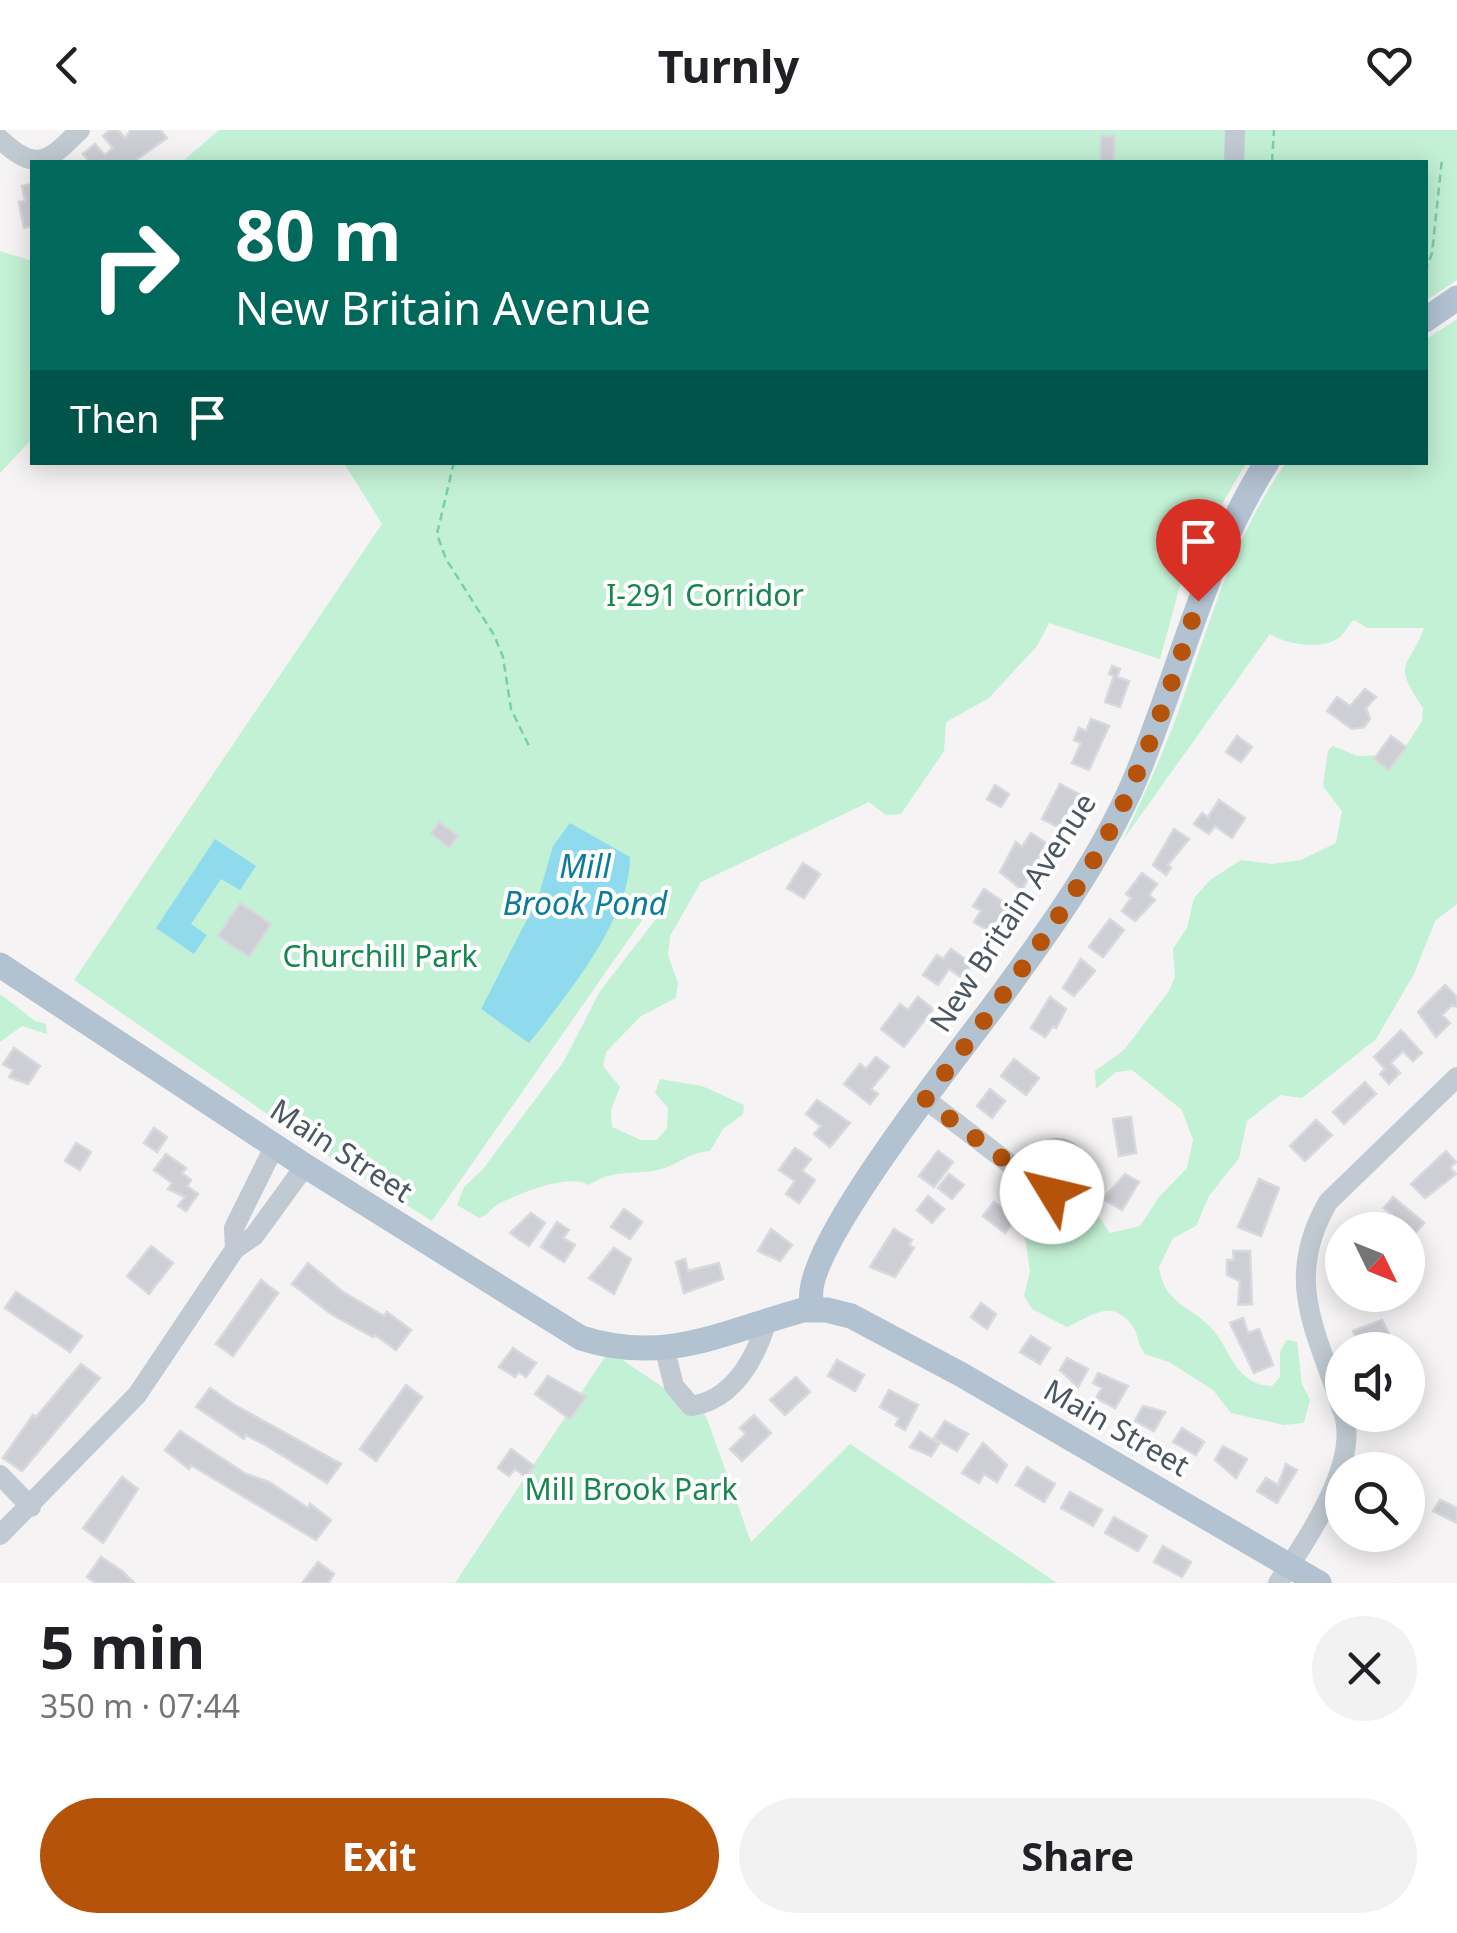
<!DOCTYPE html>
<html lang="en">
<head>
<meta charset="utf-8">
<style>
  :root { --surface:#fff; --page:#f2f2f2; --text:#202124; --muted:#757577; --accent:#b45309 }
  body { margin:0; font-family:"Noto Sans",sans-serif; background:var(--page); color:var(--text); height:100vh; display:flex; flex-direction:column; font-size:38px; white-space:nowrap }
  * { box-sizing:border-box; margin:0 }
  p { font-size:32px; color:var(--muted) }
  .icon { flex:none; width:55px; height:55px; fill:none; stroke:currentColor; stroke-width:2; stroke-linecap:round; stroke-linejoin:round }
  .map { position:relative; height:1453px; overflow:hidden }
  .details { display:flex; flex-direction:column; background:var(--surface); flex:1 }
  .details>* { flex:none }
  .hud { position:absolute; left:30px; top:30px; width:1398px; height:305px; border-radius:0px; box-shadow:0 5px 25px #0003; background:#00695c; color:#fff; overflow:hidden }
  .needle { width:65px; rotate:133deg }
  .fabs { position:absolute; left:1325px; top:1082px; display:grid; gap:20px }
  .fabs a { display:grid; place-items:center; width:100px; height:100px; border-radius:50%; background:var(--surface); box-shadow:0 5px 25px #0003; font-size:50px }
  .pin { position:absolute; display:grid; place-items:center; width:85px; height:85px; color:#fff; margin:-102px -42px; border-radius:50% 50% 50% 0; rotate:-45deg; box-shadow:0 0 10px #0007 }
  .pin .icon { rotate:45deg }
  .me { position:absolute; width:110px; margin:-55px; rotate:306deg; stroke-linejoin:round; filter:drop-shadow(0 0 8px #0008) }
  .turn { display:flex; align-items:center; gap:35px; height:210px; padding:0 40px; font-size:45px }
  .turn .icon { width:130px; height:130px; stroke-width:2.5 }
  .turn b { display:block; font-size:70px; line-height:85px }
  .then { display:flex; align-items:center; height:95px; padding:0 40px; background:#0003; gap:20px; font-size:38px }
  .round { display:grid; place-items:center; flex:none; width:105px; height:105px; border-radius:52px; background:var(--page) }
  .summary { display:flex; align-items:center; justify-content:space-between; height:170px; padding:0 40px }
  h1 { font-size:60px; font-weight:700; line-height:75px }
  .cta { display:flex; gap:20px; margin-top:auto; padding:20px 40px }
  .cta a { flex:1; height:115px; border-radius:60px; background:var(--accent); color:#fff; font-size:40px; font-weight:700; line-height:115px; text-align:center }
  .cta a+a { background:var(--page); color:var(--text) }
  header { display:flex; justify-content:space-between; align-items:center; height:130px; padding:0 40px; background:var(--surface); font-size:45px; font-weight:700 }
  .map>svg:first-child { display:block }
  .green { fill:#c3f1d5 }
  .water { fill:#90daee }
  .building { fill:#cdcfd5; stroke:#d7d9de; stroke-width:2.5 }
  .lines { fill:none; stroke-linecap:round; stroke-linejoin:round }
  .path { stroke:#7ad0a6; stroke-width:2.5; stroke-dasharray:8 5; stroke-linecap:butt }
  .minor { stroke:#c1cad2; stroke-width:20 }
  .major { stroke:#b3c2d1; stroke-width:25 }
  .route { stroke:#b45309; stroke-width:18; stroke-dasharray:0 32.4 }
  .labels { text-anchor:middle; dominant-baseline:central; stroke-width:8; stroke-linejoin:round; paint-order:stroke }
  .park-label { font-size:30px; fill:#17864f; stroke:#fff }
  .street-label { font-size:30px; fill:#4a5661; stroke:#fff }
  .water-label { font-size:32px; font-style:italic; fill:#0c7c9b; stroke:#fff }
</style>
</head>
<body>
<header><svg class="icon" aria-label="back" viewBox="0 0 24 24"><path d="M15 5l-7 7 7 7"/></svg>Turnly<svg class="icon" aria-label="heart" viewBox="0 0 24 24"><path d="M12 20l-8-8c-3-5 5-10 8-4 3-6 11-1 8 4z"/></svg></header>
<div class="map">
<svg width="1457" height="1453" viewBox="0 0 1457 1453">
  <rect width="100%" height="100%" fill="#f5f3f3"/>
  <!-- green -->
  <path class="green" d="M219 0H1457V150L1425 171V32H182Z
    M0 121 32 131V309L0 343Z
    M1457 189V774L1435 791 1414 844 1376 909 1302 968 1280 965 1247 991 1239 1028 1209 1066 1196 1096 1173 1108 1159 1137C1165 1177 1192 1175 1213 1200 1231 1220 1235 1255 1272 1256L1280 1247V1222L1286 1210 1297 1212 1302 1254 1310 1270 1304 1293 1284 1295 1231 1283 1213 1260 1169 1232 1145 1224C1137 1215 1139 1204 1132 1195 1111 1167 1090 1187 1067 1197L1032 1179 1024 1166 1030 1141 1024 1100 1031 1090 1058 1087 1083 1073 1092 1077 1110 1103 1140 1096 1159 1067 1187 1038 1193 1010 1182 980 1132 940 1116 942 1096 959 1095 941 1124 920 1169 861 1175 847 1173 819 1187 798 1194 768 1210 750 1241 730 1272 734 1301 730 1336 713 1342 681 1323 656 1328 621 1333 616 1357 626 1400 625 1422 591 1423 578C1391 530 1408 541 1424 498H1367L1354 490C1347 496 1345 504 1337 509 1320 520 1285 514 1270 504L1123 710C1144 665 1165 620 1181 574 1211 490 1234 405 1286 333L1425 332V210Z
    M344 333H1246L1185 437 1160 529 1049 493 1037 516 989 568 946 592 944 621 901 684 886 685 869 672 701 752 670 806 668 825 678 853 676 868 641 886 606 922 603 936 620 957 611 980 612 997 641 1010H657L667 998 668 978 655 963 660 949 702 956 744 975 743 984 723 999 710 1021C689 1022 676 1036 658 1040 630 1045 614 1039 589 1055 567 1043 521 1063 498 1074 490 1079 489 1085 479 1088L457 1075 464 1057 483 1039 564 931 600 861 656 789 668 753 432 1091 328 1026 74 850 382 394Z
    M0 864 35 891 46 894 47 904 22 896 0 912Z
    M609 1221 706 1286 751 1412 850 1314 1057 1453H455Z"/>
  <!-- water -->
  <path class="water" d="M570 693 630 727C631 787 566 867 529 913L481 879 538 768 553 716Z
    M215 709 256 736 240 760 221 749 191 794 207 805 194 824 156 798Z"/>
  <!-- building -->
  <path class="building" d="M110 0H118L125 8 131 0H160L167 8 133 32H90L83 24 95 14 105 25 113 18 103 6Z
    M1101 6H1115L1114 31H1100Z
    M32 54V96L24 98 19 72 25 71 22 56Z
    M1112 536 1120 539 1117 547 1129 551 1120 577 1105 572 1114 546 1109 544Z
    M1365 559 1376 567 1366 578 1370 589 1364 597 1352 599 1327 581 1337 567 1350 576Z
    M1091 589 1109 596 1089 640 1072 633 1081 613 1074 610 1079 598 1086 601Z
    M1237 606 1252 617 1241 632 1226 622Z
    M1391 606 1406 617 1389 640 1374 629Z
    M1060 654 1079 664 1060 698 1042 689Z
    M995 655 1009 664 1001 677 987 669Z
    M1219 670 1245 688 1232 708 1215 696 1209 704 1194 694 1202 683 1208 687Z
    M439 692 458 706 449 717 431 704Z
    M1174 699 1189 709 1168 735 1171 738 1166 745 1153 735Z
    M1031 703 1046 713 1022 760 1000 742 1016 712 1022 717Z
    M803 733 820 744 804 768 787 758Z
    M1142 743 1157 754 1149 765 1155 770 1135 791 1122 781 1131 768 1126 764Z
    M984 759 1011 777 991 802 974 792 981 781 973 776Z
    M240 773 271 794 249 827 218 806Z
    M1110 789 1124 800 1103 827 1089 817Z
    M951 819 972 834 962 848 949 839 938 855 923 845 937 825 943 829Z
    M1081 829 1095 841 1074 866 1063 858Z
    M1445 855 1457 867V877L1452 875 1442 885 1450 893 1436 907 1418 882Z
    M918 867 933 879 904 917 881 899 900 874 908 880Z
    M1050 867 1066 879 1056 898 1053 896 1045 907 1031 898Z
    M1401 900 1422 923 1413 931 1403 921 1391 933 1400 943 1389 954 1380 944 1385 939 1374 927Z
    M14 918 40 936 28 954 9 947 13 940 3 934Z
    M876 927 889 937 871 959 878 964 870 974 844 954 860 934 866 939Z
    M1014 929 1039 948 1026 965 1001 946Z
    M1365 952 1376 964 1344 994 1333 982Z
    M990 959 1005 971 992 988 977 976Z
    M817 970 850 993 830 1017 814 1004 821 996 806 984Z
    M1131 987 1136 1023 1119 1026 1113 989Z
    M1316 990 1332 1005 1305 1031 1290 1016Z
    M154 998 167 1007 157 1022 144 1013Z
    M76 1013 91 1022 80 1040 65 1031Z
    M795 1018 811 1029 802 1041 815 1050 799 1073 786 1064 795 1051 779 1040Z
    M938 1021 953 1032 934 1057 919 1046Z
    M1446 1021 1456 1032 1450 1038 1456 1044 1425 1068 1411 1054Z
    M166 1024 186 1038 182 1043 191 1050 187 1056 198 1064 186 1081 178 1076 185 1067 168 1059 172 1053 154 1040Z
    M949 1044 964 1055 952 1069 938 1058Z
    M1125 1044 1139 1052 1122 1080 1103 1069Z
    M1259 1049 1279 1058 1261 1106 1238 1097Z
    M928 1066 944 1079 932 1093 917 1080Z
    M1393 1067 1424 1093 1410 1109 1408 1100H1381L1393 1085 1384 1078Z
    M994 1072 1016 1088 1005 1103 983 1086Z
    M624 1079 642 1092 630 1109 611 1097Z
    M531 1083 545 1093 529 1116 510 1103Z
    M557 1092 569 1100 563 1108 575 1115 564 1132 541 1117Z
    M771 1099 792 1115 780 1131 758 1121Z
    M894 1099 912 1110 909 1115 914 1118 895 1147 870 1137Z
    M151 1116 173 1133 149 1164 127 1146Z
    M614 1118 631 1129 614 1164 589 1148Z
    M1233 1121H1250L1252 1174 1238 1175 1240 1151 1227 1145V1130H1234Z
    M685 1129 688 1141 719 1133 723 1149 684 1163 676 1132Z
    M308 1133 343 1162 384 1186 387 1182 411 1200 396 1220 375 1205 373 1207 331 1184 292 1154Z
    M261 1150 278 1163 233 1226 216 1214Z
    M16 1162 82 1206 70 1222 5 1178Z
    M981 1173 996 1184 987 1199 971 1187Z
    M1243 1188 1248 1203 1259 1199 1273 1235 1254 1243 1230 1193Z
    M1382 1190 1396 1219 1382 1220 1380 1214 1368 1218 1365 1210 1357 1212 1353 1201Z
    M1031 1206 1050 1218 1040 1234 1020 1222Z
    M513 1218 536 1233 526 1247 519 1242 515 1247 499 1237Z
    M1067 1228 1088 1239 1078 1257 1060 1240Z
    M837 1230 864 1245 855 1261 828 1246Z
    M81 1234 100 1248 22 1341 3 1328 33 1285 36 1287Z
    M1098 1243 1128 1256 1115 1278 1096 1268 1102 1258 1093 1253Z
    M548 1246 586 1267 570 1289 535 1264Z
    M796 1247 810 1262 785 1285 770 1270Z
    M406 1255 422 1267 376 1331 360 1319Z
    M210 1258 233 1274 341 1334 327 1353 267 1316 246 1305 244 1309 196 1277Z
    M889 1260 918 1275 905 1300 896 1295 899 1288 880 1277Z
    M1143 1276 1165 1282 1154 1301 1135 1291Z
    M754 1285 771 1303 742 1331 730 1319 746 1304 740 1298Z
    M945 1291 968 1304 957 1321 934 1308Z
    M1182 1298 1204 1312 1196 1325 1173 1312Z
    M180 1301 246 1344 269 1352 308 1378 310 1374 331 1390 316 1410 191 1335 189 1339 165 1320Z
    M920 1302 939 1314 931 1326 910 1317Z
    M983 1313 1007 1335 997 1352 984 1344 979 1353 962 1343Z
    M1223 1316 1247 1329 1236 1348 1215 1330Z
    M511 1319 534 1336 526 1347 515 1339 509 1346 498 1338Z
    M1286 1334 1297 1340 1277 1373 1257 1361 1266 1348 1278 1355Z
    M1027 1337 1055 1354 1044 1372 1016 1355Z
    M122 1347 138 1359 103 1413 83 1398Z
    M1070 1362 1102 1380 1093 1396 1061 1378Z
    M1440 1370 1457 1378V1393L1433 1381Z
    M1114 1387 1147 1406 1138 1421 1105 1403Z
    M1163 1416 1191 1432 1182 1447 1154 1432Z
    M101 1427 122 1441 134 1453H96L87 1447Z
    M318 1432 334 1444 328 1453H302Z"/>
  <g class="lines">
    <!-- path -->
    <path class="path" d="M1272 32 1274 0
      M1425 142 1432 123 1442 29
      M454 332 437 404 446 429 494 505 503 527 511 579 530 618"/>
    <!-- minor -->
    <path class="minor" d="M0 9C36 43 48 32 80 0
      M1234 32 1235 0
      M925 969 1010 1034 1034 1041
      M1035 1040a22 22 0 1 1 44 0a22 22 0 1 1-44 0Z
      M235 1119 234 1098 275 1015
      M665 1220 674 1256 691 1276C733 1270 755 1229 767 1191
      M1342 1280C1318 1202 1282 1152 1328 1072L1457 947
      M0 1345 31 1377
      M0 1405 137 1265 235 1119 254 1106 305 1036
      M1278 1453C1305 1413 1359 1335 1344 1285"/>
    <!-- major -->
    <path class="major" d="M1425 190 1457 168
      M0 835 299 1032 581 1208C666 1235 723 1202 803 1180H827L851 1186 962 1245 1319 1453
      M814 1178C788 1134 963 918 996 873 1048 802 1102 728 1136 647 1181 538 1203 434 1267 332"/>
  </g>
  <g class="lines">
    <!-- route -->
    <path class="route" d="M1052 1062 1040 1055 1034 1041 1010 1034 925 970C985 888 1050 807 1100 719 1143 642 1172 555 1198 471"/>
  </g>
  <g class="labels">
    <!-- park labels -->
    <g class="park-label">
      <text x="705" y="464">I-291 Corridor</text>
      <text x="380" y="825">Churchill Park</text>
      <text x="631" y="1358">Mill Brook Park</text>
    </g>
    <!-- street labels -->
    <g class="street-label">
      <text transform="translate(1012 782) rotate(-57)">New Britain Avenue</text>
      <text transform="translate(342 1020) rotate(33)">Main Street</text>
      <text transform="translate(1117 1297) rotate(30)">Main Street</text>
    </g>
    <!-- water labels -->
    <g class="water-label">
      <text x="585" y="735">Mill<tspan x="585" dy="37">Brook Pond</tspan></text>
    </g>
  </g>
</svg>
<div class="fabs">
<a><svg class="needle" viewBox="-14 -14 28 28"><path d="M0-13l5 13h-10z" fill="#e53935"/><path d="M0 13l5-13h-10z" fill="#757577"/></svg></a>
<a><svg class="icon" aria-label="sound" viewBox="0 0 24 24"><path d="M4 9h4l5-4v14l-5-4H4zM17 9q2 3 0 6"/></svg></a>
<a><svg class="icon" aria-label="search" viewBox="0 0 24 24"><circle cx="10" cy="10" r="6"/><path d="M15 15l6 6"/></svg></a>
</div>
<div class="pin" style="left:1198px;top:471px;background:#d93025"><svg class="icon" aria-label="arrive" viewBox="0 0 24 24"><path d="M6 21V4h12l-3 4 3 4H6"/></svg></div>
<svg class="me" style="left:1052px;top:1062px" viewBox="-20 -20 40 40"><circle r="19" fill="#fff"/><path d="M0-13L10 11 0 6-10 11z" fill="#b45309"/></svg>
<div class="hud">
<div class="turn"><svg class="icon" aria-label="right" viewBox="0 0 24 24"><path d="M7 20v-9h11M14 6l5 5-5 5"/></svg><div><b>80 m</b>New Britain Avenue</div></div>
<div class="then">Then<svg class="icon" aria-label="arrive" viewBox="0 0 24 24"><path d="M6 21V4h12l-3 4 3 4H6"/></svg></div>
</div>
</div>
<section class="details">
<div class="summary"><div><h1>5 min</h1><p>350 m · 07:44</p></div><a class="round"><svg class="icon" aria-label="close" viewBox="0 0 24 24"><path d="M6 6l12 12M18 6L6 18"/></svg></a></div>
<div class="cta"><a>Exit</a><a>Share</a></div>
</section>
</body>
</html>
